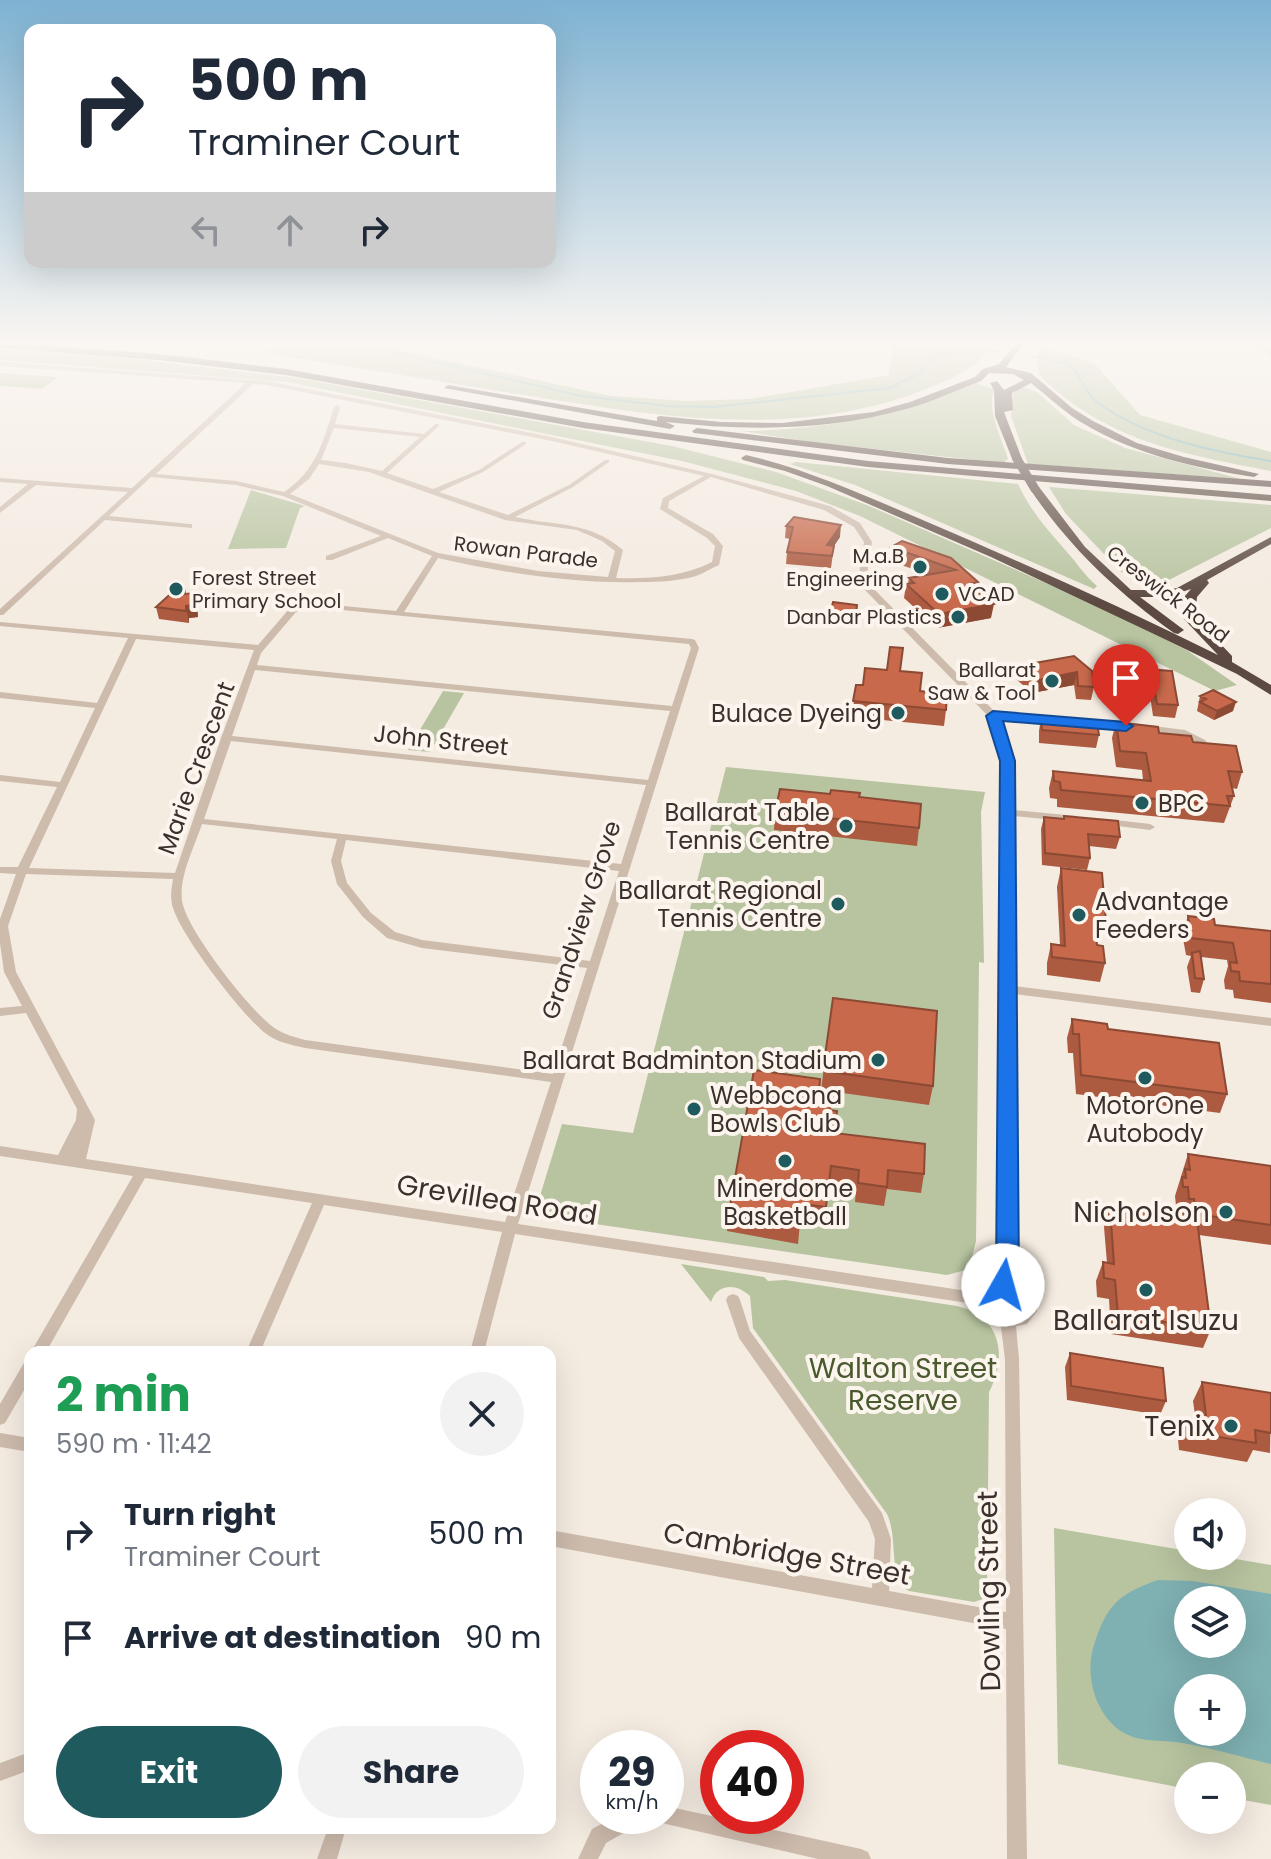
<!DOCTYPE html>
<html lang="en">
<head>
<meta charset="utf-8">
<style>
  :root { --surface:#fff; --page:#f2f2f3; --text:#1f2937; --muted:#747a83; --accent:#1f5a5e }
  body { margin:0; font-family:Poppins,sans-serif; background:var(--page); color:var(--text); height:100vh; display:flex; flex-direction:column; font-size:30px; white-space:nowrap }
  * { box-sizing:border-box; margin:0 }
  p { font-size:26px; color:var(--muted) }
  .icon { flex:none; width:44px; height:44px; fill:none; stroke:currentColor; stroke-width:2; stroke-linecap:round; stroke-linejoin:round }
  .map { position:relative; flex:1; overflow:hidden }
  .details { position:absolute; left:24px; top:1346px; width:532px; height:488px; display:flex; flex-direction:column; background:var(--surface); border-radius:16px; box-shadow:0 8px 32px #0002 }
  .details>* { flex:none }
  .guide { position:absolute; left:24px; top:24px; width:532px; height:244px; border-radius:16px; box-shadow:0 8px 32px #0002; background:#fff; color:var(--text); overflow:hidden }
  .tools { position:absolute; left:1174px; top:1498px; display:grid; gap:16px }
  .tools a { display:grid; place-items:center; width:72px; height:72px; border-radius:50%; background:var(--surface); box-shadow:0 8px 32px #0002; font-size:40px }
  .speed { position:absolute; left:580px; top:1730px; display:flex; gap:16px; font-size:40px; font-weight:700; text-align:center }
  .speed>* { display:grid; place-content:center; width:104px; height:104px; border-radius:50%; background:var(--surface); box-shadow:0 8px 32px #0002; line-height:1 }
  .speed small { font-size:20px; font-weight:400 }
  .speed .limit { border:12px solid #d22; background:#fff; color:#111 }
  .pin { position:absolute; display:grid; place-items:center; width:68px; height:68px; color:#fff; margin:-82px -34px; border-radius:50% 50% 50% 0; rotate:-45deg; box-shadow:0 0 8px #0007 }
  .pin .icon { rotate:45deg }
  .me { position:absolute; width:88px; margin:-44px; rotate:7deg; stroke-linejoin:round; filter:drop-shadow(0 0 6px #0008) }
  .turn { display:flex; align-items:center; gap:28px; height:168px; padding:0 32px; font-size:36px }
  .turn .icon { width:104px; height:104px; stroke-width:2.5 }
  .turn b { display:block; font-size:56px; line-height:68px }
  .lanes { display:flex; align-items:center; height:76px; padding:0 32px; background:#0003; justify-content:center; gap:40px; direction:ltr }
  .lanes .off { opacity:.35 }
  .round { display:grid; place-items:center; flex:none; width:84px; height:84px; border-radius:42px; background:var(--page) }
  .head { display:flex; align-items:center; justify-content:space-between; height:136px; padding:0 32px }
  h1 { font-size:48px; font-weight:700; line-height:60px; color:#1e9e55 }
  .primary-button { display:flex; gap:16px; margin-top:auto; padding:16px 32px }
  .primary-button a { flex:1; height:92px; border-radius:48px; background:var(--accent); color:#fff; font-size:32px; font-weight:700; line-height:92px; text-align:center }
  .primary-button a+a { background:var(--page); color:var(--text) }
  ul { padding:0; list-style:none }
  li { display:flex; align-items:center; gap:24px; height:104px; padding:0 32px }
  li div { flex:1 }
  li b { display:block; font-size:30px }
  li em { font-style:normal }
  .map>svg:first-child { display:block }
  .green { fill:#b8c4a0; fill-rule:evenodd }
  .water { fill:#7fb0b2; fill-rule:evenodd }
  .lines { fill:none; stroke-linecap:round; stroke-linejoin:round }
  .stream { stroke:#7fb0b2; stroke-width:2 }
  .minor { fill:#cdbbac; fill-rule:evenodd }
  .highway { fill:#5c4a42; fill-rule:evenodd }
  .highway-bridge { stroke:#5c4a42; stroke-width:9 }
  .wall { fill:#ac5a40 }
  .shaded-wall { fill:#8c4a34 }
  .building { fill:#c8694b; stroke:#8c4a34; stroke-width:2 }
  .route { fill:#1a73e8; stroke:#114b97; stroke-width:2 }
  .poi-dot { fill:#1f5a5e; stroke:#fbf5ee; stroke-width:3 }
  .labels { text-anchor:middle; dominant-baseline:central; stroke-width:8; stroke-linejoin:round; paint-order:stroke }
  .far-street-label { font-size:20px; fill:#3b302b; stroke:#fbf5ee }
  .far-poi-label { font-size:20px; fill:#3b302b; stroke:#fbf5ee; text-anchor:end }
  .poi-label { font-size:24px; fill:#3b302b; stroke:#fbf5ee; text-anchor:end }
  .street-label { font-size:24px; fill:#3b302b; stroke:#fbf5ee }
  .near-street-label { font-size:28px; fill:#3b302b; stroke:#fbf5ee }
  .near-poi-label { font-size:28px; fill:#3b302b; stroke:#fbf5ee; text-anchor:end }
  .near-park-label { font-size:28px; fill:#4a5a2e; stroke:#fbf5ee }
</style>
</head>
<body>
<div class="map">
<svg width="1271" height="1859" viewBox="0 0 1271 1859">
  <rect width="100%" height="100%" fill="#f4ebe1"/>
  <!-- green -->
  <path class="green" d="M277 342H361L611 396 686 401 750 399 889 375 893 342H993C980 368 951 379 926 389 798 440 661 417 530 396 442 382 354 367 266 353Z
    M0 349 118 357 297 378 672 446 776 472 867 505 1115 613 1188 651 1237 685 1215 691 860 516 796 491 682 461 287 382 0 360Z
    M1037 349 1058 351 1095 364 1140 415 1271 452V471C1182 454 1106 441 1039 375Z
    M0 373 58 377 42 389 0 386Z
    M974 382 994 389C986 409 1002 439 1008 459L1003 463 811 442 742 431C823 430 900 416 974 382Z
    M1021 386 1037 392 1074 425 1125 448 1241 479 1028 464 1011 416 1014 391Z
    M796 462 1018 484C1031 512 1048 530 1067 552 1078 564 1084 575 1097 586L1094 589 855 485 790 464Z
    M1049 487 1271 505V528L1165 582 1138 583 1120 571 1066 514Z
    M251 490 305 506 300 508 286 548 228 549Z
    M443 691 464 693 430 752 408 750Z
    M726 767 985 792 981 812 984 963 979 962 976 1241 969 1269 947 1275 540 1216 536 1209 562 1124 633 1133Z
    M681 1264 764 1277 768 1281 785 1280 957 1306C1001 1316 1008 1356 989 1392L987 1589 983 1599 974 1602 909 1591C887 1580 899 1539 887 1514L753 1328 750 1296C737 1283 717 1283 711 1302Z
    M1054 1528 1188 1551V1556H1218L1271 1565V1805L1232 1798V1776H1188V1789L1058 1764ZM1188 1600H1232V1644H1188ZM1188 1688H1232V1732H1188Z"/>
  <!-- water -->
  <path class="water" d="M1158 1580 1193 1581 1271 1594V1764C1241 1757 1212 1748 1182 1743 1166 1740 1148 1742 1133 1737 1098 1725 1083 1678 1094 1645 1107 1605 1118 1594 1158 1580ZM1188 1600H1232V1644H1188ZM1188 1688H1232V1732H1188Z"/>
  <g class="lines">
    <!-- stream -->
    <path class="stream" d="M347 342 582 396 668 406 714 407 890 388 920 373 926 363 944 353 1000 351
      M940 353 952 342
      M1031 356 1068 364C1082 374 1084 393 1098 403 1147 438 1214 452 1271 461"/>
    <!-- minor -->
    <path class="minor" d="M1251 342H1258L1271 351V356Z
      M0 362 267 381 552 437 712 474 830 506 860 523 872 542 867 574 871 586 996 713 1069 717 1074 720 1069 723 999 719 1013 761V810L1077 816 1082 819 1077 822 1013 816 1014 986 1271 1018V1026L1014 994 1015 1282C1029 1287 1036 1296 1037 1311L1027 1324 1016 1326 1019 1359 1027 1859H1007L1006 1629 550 1546V1530L872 1588 875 1539 869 1522 739 1338 726 1300 728 1296 733 1294 738 1296 740 1300 750 1331 882 1513 891 1539 889 1591 1006 1612 1005 1359 1001 1327 983 1312 981 1305 515 1234 484 1352H470L502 1232 324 1205 260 1352H246L312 1203 145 1178 46 1352H31L133 1176 0 1156V1146L58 1155 76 1120 77 1109 26 1013 0 1016V1008L22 1006 4 972 0 943V919L16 874 0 873V867H18L57 787 0 781V775L60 782 95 708 0 698V692L97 703 128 638 0 626V622L258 645 290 608 322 604 396 611 432 556 388 538 332 560H326V556L381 536 283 496 236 485 151 477 109 516 189 524H192V528L105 520 3 615H0V609L128 492 36 485 0 513V507L28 484 0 482V478L132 488 246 383 0 366ZM253 384 267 385 552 441 704 476 663 498 660 509 707 538 715 546 712 562C682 577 650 579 616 578L623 550C590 521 555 526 515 517L573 487 609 462V460H605L569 485 508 515 439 492 483 472 526 444V442H522L479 470 433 489 387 473 439 426V424H435L424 434 335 424 340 407 337 405 334 407C323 442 316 471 284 492L236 481 156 474ZM334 428 420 437 382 471 346 463 321 460ZM319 464 369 472 505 520 577 530 602 541 615 551 608 577 538 571 438 553 290 494 309 479ZM711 477 824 510 854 527 864 542 859 574 864 589 989 717 1003 761V810L1001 812 1003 814 1001 1280 983 1289 981 1293 518 1224 699 648 695 640 692 639 404 612 438 558C504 573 573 584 641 582 659 582 679 581 696 576 704 573 712 568 719 565L723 546 713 534 668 508 669 501ZM322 608 689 644 691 648 672 706 257 665 261 653 296 612ZM136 639 254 650 221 738 175 873 29 868ZM255 670 670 711 648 780 232 736ZM231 741 646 785 621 864 204 819ZM202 824 337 839 331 861 337 884 363 917 387 938 422 948 587 968 553 1074 305 1040C295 1037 285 1035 276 1029 252 1014 186 929 182 901 179 876 194 848 202 824ZM346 840 619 871 590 961 422 940 395 932 371 913 347 883 341 861ZM26 874 173 879C172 887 170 895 172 904 177 931 242 1015 265 1033 276 1042 292 1045 305 1048L551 1082 505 1222 86 1159 95 1120 16 972 8 926ZM1004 1291C1015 1293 1022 1298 1023 1309L1018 1314 1006 1315 995 1306V1296Z
      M1086 719 1128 723 1133 726 1128 729 1083 724 1081 722Z
      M1145 725 1185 730 1207 741 1202 744 1180 735 1142 730 1140 728Z
      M1106 819 1150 824 1155 827 1150 830 1102 824 1101 822 1102 820Z
      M30 1360V1380L5 1423 0 1425V1404L25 1361Z
      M0 1433 30 1438V1452L0 1447Z
      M30 1752V1770L0 1781V1763Z
      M666 1806 861 1849 868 1852 871 1859H818L666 1824 659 1822 657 1816H666Z
      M616 1816H643L641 1823 606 1843 598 1859H578L592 1829Z
      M328 1828H346L337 1859H317Z"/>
    <!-- highway -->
    <path class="highway" d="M0 342 159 354 286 369 583 422 868 461 1271 495V501L868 467 583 428 286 375 159 360 0 348Z
      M1017 342H1025L1006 367 1031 373 1072 408 1093 421 1137 443 1184 457 1259 474 1254 477C1196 468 1137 455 1086 425 1066 414 1050 398 1031 383L1012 393 1013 410 1004 412 1022 459 1013 461 995 416 994 390 990 383 997 381 1004 390 1024 380 1013 374 989 373 981 381C956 390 932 402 906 409 827 431 747 431 666 422L675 426 670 429 444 388 448 385 657 421V417L660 416 721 422 782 423 874 412 910 402 975 377 983 369 999 364Z
      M697 428 948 458 1271 481V487L948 464 694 433 692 431Z
      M746 455C806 469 861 494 918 518 1019 561 1119 606 1218 655L1183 618 1185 596 1191 589 1166 597H1140L1184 630 1178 634 1174 633C1117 592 1069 547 1030 489L1039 487 1085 547 1131 590H1166L1177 588 1271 537V544L1207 580 1209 583 1197 597 1195 617 1232 656V662L1271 685V695L1237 674 1154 634 991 557 827 486 785 471 743 460 741 458Z"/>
    <!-- highway-bridge -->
    <path class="highway-bridge" d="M1017 459 1035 489"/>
  </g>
  <!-- wall -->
  <path class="wall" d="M786 526 840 537 834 546 831 568 786 564 787 552 790 539 785 538Z
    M891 547 951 558 977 590 991 618 937 628 904 598 906 584H908L909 578 928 574 889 561Z
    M185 594 197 605 198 617 189 618V623L159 619 156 607Z
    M857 605 855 622 830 620 831 611Z
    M1074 656 1094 687 1091 700 1076 699 1074 685 1032 693 1016 679 1018 666Z
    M1144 669 1178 705 1175 718 1153 716 1150 695 1143 694 1141 681Z
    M900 671 920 691 946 710 944 726 852 717 856 685H863Z
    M1200 696 1233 711 1214 720 1197 711Z
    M1041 718 1099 735 1096 748 1039 743V731Z
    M1116 722 1193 742 1242 772 1237 789 1232 788 1234 796 1224 823 1057 807V799L1050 798 1049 788 1053 771 1143 780 1142 770 1116 767 1112 738Z
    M859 797 919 828 917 846 774 830 775 812Z
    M1064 816 1120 837 1116 849 1089 846 1090 858 1087 870 1042 865 1041 829 1044 817 1063 819Z
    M1061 868 1106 922 1101 941H1097V945L1105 963 1100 982 1047 975V963L1051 944 1060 945 1057 887Z
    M1188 916 1215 925 1271 931V1003L1234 998 1233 990 1225 989 1224 980 1228 966 1227 960 1201 957 1204 979 1200 993 1191 992 1187 967 1191 956 1186 955 1182 933Z
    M833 998 933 1086 929 1105 821 1090Z
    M1072 1019 1108 1029 1227 1094 1220 1113 1076 1094 1073 1053H1068L1067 1038Z
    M819 1093 830 1110 834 1133 924 1174 921 1193 887 1189 884 1206 855 1202 856 1189 828 1185 823 1226 800 1223 798 1244 727 1231 729 1212Z
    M1188 1154 1271 1166V1245L1199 1235 1211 1329 1203 1348 1111 1334 1109 1299 1097 1297 1096 1281 1103 1262 1107 1263 1104 1227 1110 1207 1182 1218 1181 1207 1176 1206 1175 1196Z
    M1070 1353 1166 1401 1160 1415 1067 1400 1065 1367Z
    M1202 1382 1271 1393 1270 1453 1253 1450 1247 1462 1179 1450 1178 1439 1186 1421 1196 1422 1193 1401Z"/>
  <!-- shaded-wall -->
  <path class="shaded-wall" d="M841 525 840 537 826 557 827 545Z
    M978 582 976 596 970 584Z
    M195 593 197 605 198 617 189 618V623L186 606Z
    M994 604 991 618 937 628 939 614Z
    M1077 672 1074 685 1032 693 1034 681Z
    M1236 702 1233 711 1214 720 1217 711Z"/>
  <!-- building -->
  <path class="building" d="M794 517 841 525 827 545 834 546 832 556 787 552 793 527 786 526Z
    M902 541 951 558 978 582 970 584 994 604 939 614 906 584 914 583 909 578 956 570 891 547Z
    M184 588 185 594 195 593V605L186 606V611L156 607 176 589Z
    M833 602 857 605 856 614 831 611Z
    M890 647 903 648 900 671 922 673 920 691 947 694 946 710 853 701 856 685H863L865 668 887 670Z
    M1074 656 1092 671 1094 687 1078 686 1077 672 1034 681 1018 666Z
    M1144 669 1172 671 1178 705 1157 704 1153 682 1146 681Z
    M1213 690 1236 702 1217 711 1200 702 1206 699 1200 696Z
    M1041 718 1097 723 1099 735 1042 730Z
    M1116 722 1158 727 1159 733 1191 736 1193 742 1236 746 1242 772 1228 771 1234 796H1227L1230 806 1061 790 1060 782 1054 781 1053 771 1151 781 1146 753 1120 751Z
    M780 789 830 794 831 790 860 793 859 797 921 804 919 828 775 812Z
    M1064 816 1118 821 1120 837 1088 834 1090 858 1045 853 1044 817 1064 819Z
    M1061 868 1102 873 1106 922 1095 921 1097 945 1103 946 1105 963 1052 957 1051 944 1065 946Z
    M1188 916 1214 919 1215 925 1271 931V984L1240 981 1239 972 1231 971 1230 962 1237 963 1233 943 1191 938Z
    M1200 951 1204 979 1195 978 1192 953Z
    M833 998 937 1011 933 1086 823 1071Z
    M1072 1019 1107 1024 1108 1029 1219 1043 1227 1094 1081 1075 1079 1034H1073Z
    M754 1070 820 1079 819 1093 832 1095 830 1110 837 1111 834 1133 925 1144 924 1174 888 1170 887 1187 858 1183 859 1170 831 1166 826 1207 802 1204 800 1225 729 1212Z
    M1188 1154 1271 1166V1225L1196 1214 1194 1199H1189L1188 1187H1183L1182 1177 1186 1178 1185 1169 1190 1170Z
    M1110 1207 1197 1220 1211 1329 1118 1315 1115 1280 1104 1278 1103 1262 1114 1264Z
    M1070 1353 1163 1368 1166 1401 1071 1386Z
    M1202 1382 1271 1393V1433L1255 1430 1256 1443 1188 1432 1186 1421 1207 1424Z"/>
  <!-- sky -->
  <linearGradient id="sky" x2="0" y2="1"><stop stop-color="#7eb2d2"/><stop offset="0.57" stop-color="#faf6f2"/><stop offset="1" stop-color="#faf6f2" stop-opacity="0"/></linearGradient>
  <rect width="1271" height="602" fill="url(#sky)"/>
  <!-- route -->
  <path class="route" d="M993 711 1126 722 1133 726 1126 731 1003 721 1015 761 1019 1285 1016 1292 1008 1295 995 1292 991 1285 996 1278 1000 761 986 716Z"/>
  <!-- markers -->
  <g class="poi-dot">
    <circle cx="920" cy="567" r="8"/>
    <circle cx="176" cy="589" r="8"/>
    <circle cx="942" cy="594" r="8"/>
    <circle cx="958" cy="617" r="8"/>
    <circle cx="1052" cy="681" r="8"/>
    <circle cx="898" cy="713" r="8"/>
    <circle cx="1142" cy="803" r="8"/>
    <circle cx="846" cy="826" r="8"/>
    <circle cx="838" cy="904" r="8"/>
    <circle cx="1079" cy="915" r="8"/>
    <circle cx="878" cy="1060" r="8"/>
    <circle cx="1145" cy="1078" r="8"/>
    <circle cx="694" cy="1109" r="8"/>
    <circle cx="785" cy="1161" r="8"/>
    <circle cx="1226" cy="1212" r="8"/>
    <circle cx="1146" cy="1290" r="8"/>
    <circle cx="1231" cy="1426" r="8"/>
  </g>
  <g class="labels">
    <!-- far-street labels -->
    <g class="far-street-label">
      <text transform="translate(526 552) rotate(7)">Rowan Parade</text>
      <text transform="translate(1168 594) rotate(37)">Creswick Road</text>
    </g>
    <!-- far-poi labels -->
    <g class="far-poi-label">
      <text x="904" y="556">M.a.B<tspan x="904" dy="23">Engineering</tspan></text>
      <text x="192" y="578" text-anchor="start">Forest Street<tspan x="192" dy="23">Primary School</tspan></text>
      <text x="958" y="594" text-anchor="start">VCAD</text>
      <text x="942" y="617">Danbar Plastics</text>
      <text x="1036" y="670">Ballarat<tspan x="1036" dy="23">Saw &amp; Tool</tspan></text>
    </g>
    <!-- poi labels -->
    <g class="poi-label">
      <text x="882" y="713">Bulace Dyeing</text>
      <text x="1158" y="803" text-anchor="start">BPC</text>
      <text x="830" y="812">Ballarat Table<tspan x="830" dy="28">Tennis Centre</tspan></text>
      <text x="822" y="890">Ballarat Regional<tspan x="822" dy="28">Tennis Centre</tspan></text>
      <text x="1095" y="901" text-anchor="start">Advantage<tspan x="1095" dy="28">Feeders</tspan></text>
      <text x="862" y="1060">Ballarat Badminton Stadium</text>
      <text x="710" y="1095" text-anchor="start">Webbcona<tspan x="710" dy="28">Bowls Club</tspan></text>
      <text x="1145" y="1105" text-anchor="middle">MotorOne<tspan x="1145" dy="28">Autobody</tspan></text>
      <text x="785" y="1188" text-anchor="middle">Minerdome<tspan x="785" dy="28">Basketball</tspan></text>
    </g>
    <!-- street labels -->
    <g class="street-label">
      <text transform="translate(441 740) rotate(6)">John Street</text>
      <text transform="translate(196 768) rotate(-70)">Marie Crescent</text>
      <text transform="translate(581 920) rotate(-72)">Grandview Grove</text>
    </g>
    <!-- near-street labels -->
    <g class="near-street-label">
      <text transform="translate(497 1200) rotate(9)">Grevillea Road</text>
      <text transform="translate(787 1554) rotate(10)">Cambridge Street</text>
      <text transform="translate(989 1591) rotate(-91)">Dowling Street</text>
    </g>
    <!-- near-poi labels -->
    <g class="near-poi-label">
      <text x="1210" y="1212">Nicholson</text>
      <text x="1146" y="1320" text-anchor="middle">Ballarat Isuzu</text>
      <text x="1215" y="1426">Tenix</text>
    </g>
    <!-- near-park labels -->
    <g class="near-park-label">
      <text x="903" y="1368">Walton Street<tspan x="903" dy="32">Reserve</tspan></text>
    </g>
  </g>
</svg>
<div class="tools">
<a><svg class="icon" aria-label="sound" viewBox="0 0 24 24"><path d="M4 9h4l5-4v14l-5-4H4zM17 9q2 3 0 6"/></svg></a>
<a><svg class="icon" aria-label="layers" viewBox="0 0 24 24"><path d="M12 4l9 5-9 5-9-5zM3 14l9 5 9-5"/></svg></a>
<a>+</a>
<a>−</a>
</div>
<div class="speed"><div>29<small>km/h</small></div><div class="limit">40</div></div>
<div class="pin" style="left:1126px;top:726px;background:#d93025"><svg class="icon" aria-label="arrive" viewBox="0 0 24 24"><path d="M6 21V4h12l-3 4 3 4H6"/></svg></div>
<svg class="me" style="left:1003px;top:1285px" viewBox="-20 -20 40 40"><circle r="19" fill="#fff"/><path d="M0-13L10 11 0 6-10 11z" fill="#1a73e8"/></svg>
<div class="guide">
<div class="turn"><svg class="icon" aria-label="right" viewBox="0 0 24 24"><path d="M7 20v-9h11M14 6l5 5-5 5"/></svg><div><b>500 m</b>Traminer Court</div></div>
<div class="lanes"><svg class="icon off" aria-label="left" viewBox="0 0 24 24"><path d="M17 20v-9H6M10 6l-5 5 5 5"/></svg><svg class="icon off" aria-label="ahead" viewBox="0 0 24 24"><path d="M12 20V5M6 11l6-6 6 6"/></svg><svg class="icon" aria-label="right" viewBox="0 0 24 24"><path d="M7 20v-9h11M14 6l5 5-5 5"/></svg></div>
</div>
<section class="details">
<div class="head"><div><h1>2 min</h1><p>590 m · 11:42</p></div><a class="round"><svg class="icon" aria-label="close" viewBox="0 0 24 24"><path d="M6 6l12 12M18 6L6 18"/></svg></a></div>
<ul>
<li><svg class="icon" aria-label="right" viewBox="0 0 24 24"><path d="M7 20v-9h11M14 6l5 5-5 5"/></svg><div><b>Turn right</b><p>Traminer Court</p></div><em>500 m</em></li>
<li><svg class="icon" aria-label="arrive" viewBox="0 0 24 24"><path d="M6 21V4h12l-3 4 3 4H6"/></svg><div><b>Arrive at destination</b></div><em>90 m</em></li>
</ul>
<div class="primary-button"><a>Exit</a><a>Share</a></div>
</section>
</div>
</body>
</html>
